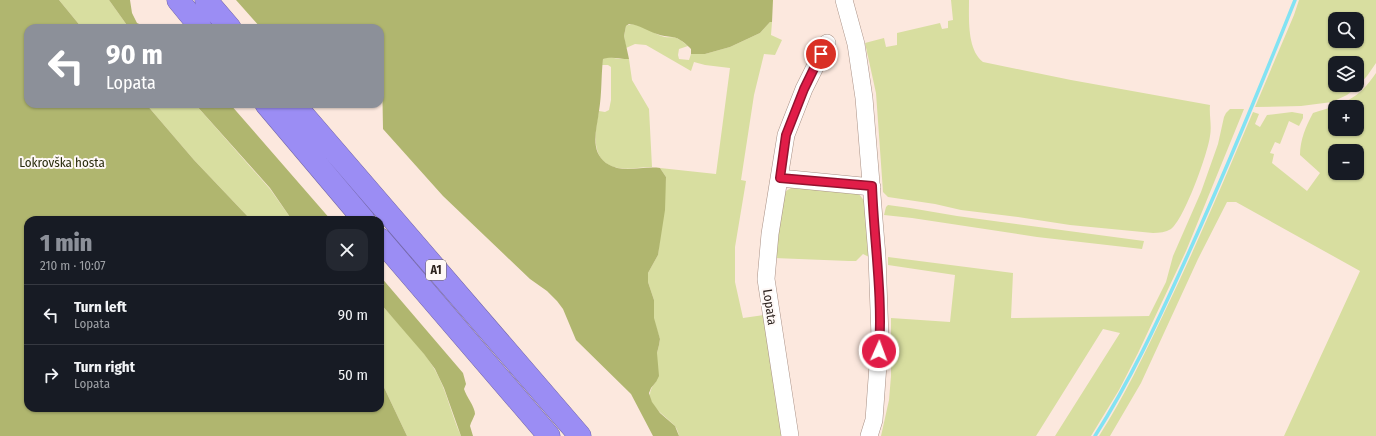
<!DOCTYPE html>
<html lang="en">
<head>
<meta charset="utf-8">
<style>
  :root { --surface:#171b24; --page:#242831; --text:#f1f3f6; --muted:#9ea1a6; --line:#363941; --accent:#8c9099 }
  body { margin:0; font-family:"Fira Sans Condensed",sans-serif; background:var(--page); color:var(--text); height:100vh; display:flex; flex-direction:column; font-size:15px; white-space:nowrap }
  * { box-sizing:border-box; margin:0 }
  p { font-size:13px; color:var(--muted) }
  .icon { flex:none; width:22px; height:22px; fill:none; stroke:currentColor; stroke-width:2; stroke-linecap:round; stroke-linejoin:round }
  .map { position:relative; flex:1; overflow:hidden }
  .details { position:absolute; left:24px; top:216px; width:360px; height:196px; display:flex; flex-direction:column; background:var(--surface); border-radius:12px; box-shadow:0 1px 3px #0004 }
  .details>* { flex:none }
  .hud { position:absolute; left:24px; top:24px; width:360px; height:84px; border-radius:12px; box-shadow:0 1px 3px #0004; background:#8c9099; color:#fff; overflow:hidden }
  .fabs { position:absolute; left:1328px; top:12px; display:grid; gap:8px }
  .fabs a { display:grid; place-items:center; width:36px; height:36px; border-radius:8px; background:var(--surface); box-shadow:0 1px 3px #0004; font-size:20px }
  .pin { position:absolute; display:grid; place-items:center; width:34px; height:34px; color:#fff; margin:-17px; border:2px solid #fff; border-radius:50%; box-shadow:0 1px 4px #0007 }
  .me { position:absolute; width:44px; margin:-22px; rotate:2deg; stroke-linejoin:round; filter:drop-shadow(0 0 3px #0008) }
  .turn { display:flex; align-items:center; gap:14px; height:84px; padding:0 16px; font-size:18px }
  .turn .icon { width:52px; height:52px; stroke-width:2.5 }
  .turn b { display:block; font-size:28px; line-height:34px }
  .round { display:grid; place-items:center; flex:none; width:42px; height:42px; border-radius:12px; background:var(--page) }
  .head { display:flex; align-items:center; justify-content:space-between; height:68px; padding:0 16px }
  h1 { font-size:24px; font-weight:800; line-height:30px; color:var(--accent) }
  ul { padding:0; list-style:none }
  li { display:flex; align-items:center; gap:12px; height:60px; padding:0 16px; border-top:1px solid var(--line) }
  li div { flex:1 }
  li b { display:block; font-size:15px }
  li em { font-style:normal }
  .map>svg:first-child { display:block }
  .green { fill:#d8dea0; fill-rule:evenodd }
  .forest { fill:#b0b66f }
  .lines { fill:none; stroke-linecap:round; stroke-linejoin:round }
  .stream { stroke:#82e3f3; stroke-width:3.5 }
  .minor-casing { stroke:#a99186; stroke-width:18 }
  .highway-casing { stroke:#7468a9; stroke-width:23 }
  .minor { stroke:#fff; stroke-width:17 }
  .highway { stroke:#9b8df4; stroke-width:22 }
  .route-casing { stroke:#92132f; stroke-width:10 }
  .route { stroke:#e11d48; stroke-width:7 }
  .labels { text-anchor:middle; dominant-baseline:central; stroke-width:4; stroke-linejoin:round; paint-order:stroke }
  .shield { fill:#fef8f6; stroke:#6c6360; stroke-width:1 }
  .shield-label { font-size:12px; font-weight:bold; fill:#2d231f }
  .park-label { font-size:13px; fill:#2c2e0f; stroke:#fef8f6 }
  .street-label { font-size:13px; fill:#2d231f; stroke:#fef8f6 }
</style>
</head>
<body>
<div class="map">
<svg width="1376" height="436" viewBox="0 0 1376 436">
  <rect width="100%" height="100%" fill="#fce8de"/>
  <!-- green -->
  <path class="green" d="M59 0H109L129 28H82Z
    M951 0H969C969 19 967 50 983 62L1071 80 1210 105C1209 115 1212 126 1210 136 1208 153 1184 220 1171 229 1166 232 1159 233 1153 233L1070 225 1018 217 961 210 935 204 888 197 883 192 876 93 865 43 884 38 886 47 897 45V33L940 23 942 29 948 28V21L953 20Z
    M1299 0H1376V63L1367 76 1357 87 1347 95 1332 102 1301 106 1255 107 1294 15ZM1335 19H1357V41H1335ZM1335 63H1357V85H1335Z
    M770 22H772L771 35 782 40 775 55 764 54 754 95 741 180 746 181 735 247V282L743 318 764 315 783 436H679C678 432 677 428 674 425 662 413 639 400 656 382L657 353 659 345 660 339 653 318 654 300 648 282V273L658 255 666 177 660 168 716 174 730 68 705 65 694 62 691 71 646 45 635 44 626 48 624 36 626 26C638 19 653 35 665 37 670 38 674 36 678 39 682 40 685 44 688 46L679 49 678 55 679 59 689 60 691 54H705L730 47 760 33Z
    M609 57 619 59H629L632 80 649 109 652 167C641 167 629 170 618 168 589 163 595 131 599 111L605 112 609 110 611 100V67L608 65H602L603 59Z
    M1376 73V436H1284L1360 271 1236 202H1227L1198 259 1141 383 1110 436H1099C1124 397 1144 355 1164 313 1196 247 1224 180 1253 112L1259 114 1255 124 1260 127 1267 115 1292 112 1303 114V118L1299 126 1289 121 1280 144 1275 142 1270 153 1274 154 1272 163 1307 191 1320 173 1300 155C1300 140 1306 126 1313 113 1343 104 1358 100 1376 73ZM1335 107H1357V129H1335ZM1335 151H1357V173H1335Z
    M146 104H195L270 189 292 220H251L194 160Z
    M1230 109H1244L1186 251 1138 353 1119 390 1091 436H1055L1120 333 1103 329 1036 436H881L889 400 891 376V318L950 322 955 275 888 265V257L1013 273 1011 318 1149 316 1166 282 1173 256 1201 192 1218 144 1224 117 1226 113Z
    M791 188 853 192 859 194 865 202 869 257 863 254 856 261H849L774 258 784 198 786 191Z
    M888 205 910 208 957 216 1144 241 1142 249 1037 237 912 218 884 215 886 207Z
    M380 303C397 323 423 348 435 370 447 391 451 414 461 436H407L380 379Z"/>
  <!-- forest -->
  <path class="forest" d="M0 0H59L82 28H28V104H146L194 160 251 220H28V408H380V379L407 436H0Z
    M109 0H130L132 13 137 23 148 28H129Z
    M236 0H773L772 22H770L760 33 730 47 705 54H691V49C686 44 680 38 672 37 667 36 662 36 657 34 647 31 640 25 629 24L626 26 624 36 629 59C620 59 611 56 603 59 601 76 602 94 599 111 597 129 589 150 606 163 609 165 614 167 617 168 631 171 646 166 660 168L666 177 665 210 658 255 648 273V282L654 300V318L660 339 659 345 657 353 659 376 656 382 651 388 649 393 652 402 660 413 675 426 679 436H653L631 394 576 340 563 309 557 301 547 291 530 279 443 196 383 129 382 72 383 66 380 62V28H261Z
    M195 104H230L331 220H292L270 188Z
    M380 276 463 373 466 384 464 389C466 396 475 407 475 414 474 417 471 422 470 426L473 436H461L444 388 435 369 424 354 380 303Z"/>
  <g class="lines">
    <!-- stream -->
    <path class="stream" d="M1095 436C1130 381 1158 321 1185 261 1224 175 1260 88 1295 0"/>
    <defs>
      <path id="minor" d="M844 0 856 44 864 98 877 256 880 337 874 420 869 436
        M780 178 872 187
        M790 436 766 279 770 234 786 135 804 89 827 43"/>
      <path id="highway" d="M178 0 201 28
        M206 0 230 28
        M266 104 364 220
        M294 104 580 436
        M380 239 549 436"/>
    </defs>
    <!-- minor casing -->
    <use href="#minor" class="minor-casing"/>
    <!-- highway casing -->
    <use href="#highway" class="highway-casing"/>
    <!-- minor -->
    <use href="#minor" class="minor"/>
    <!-- highway -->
    <use href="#highway" class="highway"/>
  </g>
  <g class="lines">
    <defs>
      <path id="route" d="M821 54 804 89 786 135 780 178 872 186C874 241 883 296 879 351"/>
    </defs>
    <!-- route casing -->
    <use href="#route" class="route-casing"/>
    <!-- route -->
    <use href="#route" class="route"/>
  </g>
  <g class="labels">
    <!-- shield labels -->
    <rect class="shield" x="426" y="260" width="20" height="20" rx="3"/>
    <g class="shield-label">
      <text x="436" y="270">A1</text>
    </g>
    <!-- park labels -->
    <g class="park-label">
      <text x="62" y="162">Lokrovška hosta</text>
    </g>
    <!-- street labels -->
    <g class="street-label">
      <text transform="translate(770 307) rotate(82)">Lopata</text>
    </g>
  </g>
</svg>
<div class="fabs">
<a><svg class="icon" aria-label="search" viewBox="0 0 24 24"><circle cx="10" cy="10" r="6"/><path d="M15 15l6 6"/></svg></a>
<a><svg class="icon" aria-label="layers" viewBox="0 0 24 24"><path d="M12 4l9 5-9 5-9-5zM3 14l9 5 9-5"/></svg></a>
<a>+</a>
<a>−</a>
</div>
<div class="pin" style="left:821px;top:54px;background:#d93025"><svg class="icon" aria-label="arrive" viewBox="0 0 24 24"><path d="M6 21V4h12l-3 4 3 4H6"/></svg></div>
<svg class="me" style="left:879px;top:351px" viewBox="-20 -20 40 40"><circle r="17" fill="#e11d48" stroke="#fff" stroke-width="3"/><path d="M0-11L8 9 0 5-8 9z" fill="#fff"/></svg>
<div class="hud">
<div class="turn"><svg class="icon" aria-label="left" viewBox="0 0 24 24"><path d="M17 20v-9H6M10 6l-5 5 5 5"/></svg><div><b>90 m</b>Lopata</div></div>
</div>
<section class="details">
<div class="head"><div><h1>1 min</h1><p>210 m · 10:07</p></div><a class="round"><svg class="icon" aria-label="close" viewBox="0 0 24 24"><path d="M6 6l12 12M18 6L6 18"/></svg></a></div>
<ul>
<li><svg class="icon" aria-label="left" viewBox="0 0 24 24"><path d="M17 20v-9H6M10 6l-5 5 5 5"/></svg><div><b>Turn left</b><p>Lopata</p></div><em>90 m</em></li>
<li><svg class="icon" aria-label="right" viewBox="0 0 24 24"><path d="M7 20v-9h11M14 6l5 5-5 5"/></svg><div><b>Turn right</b><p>Lopata</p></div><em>50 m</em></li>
</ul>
</section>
</div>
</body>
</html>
